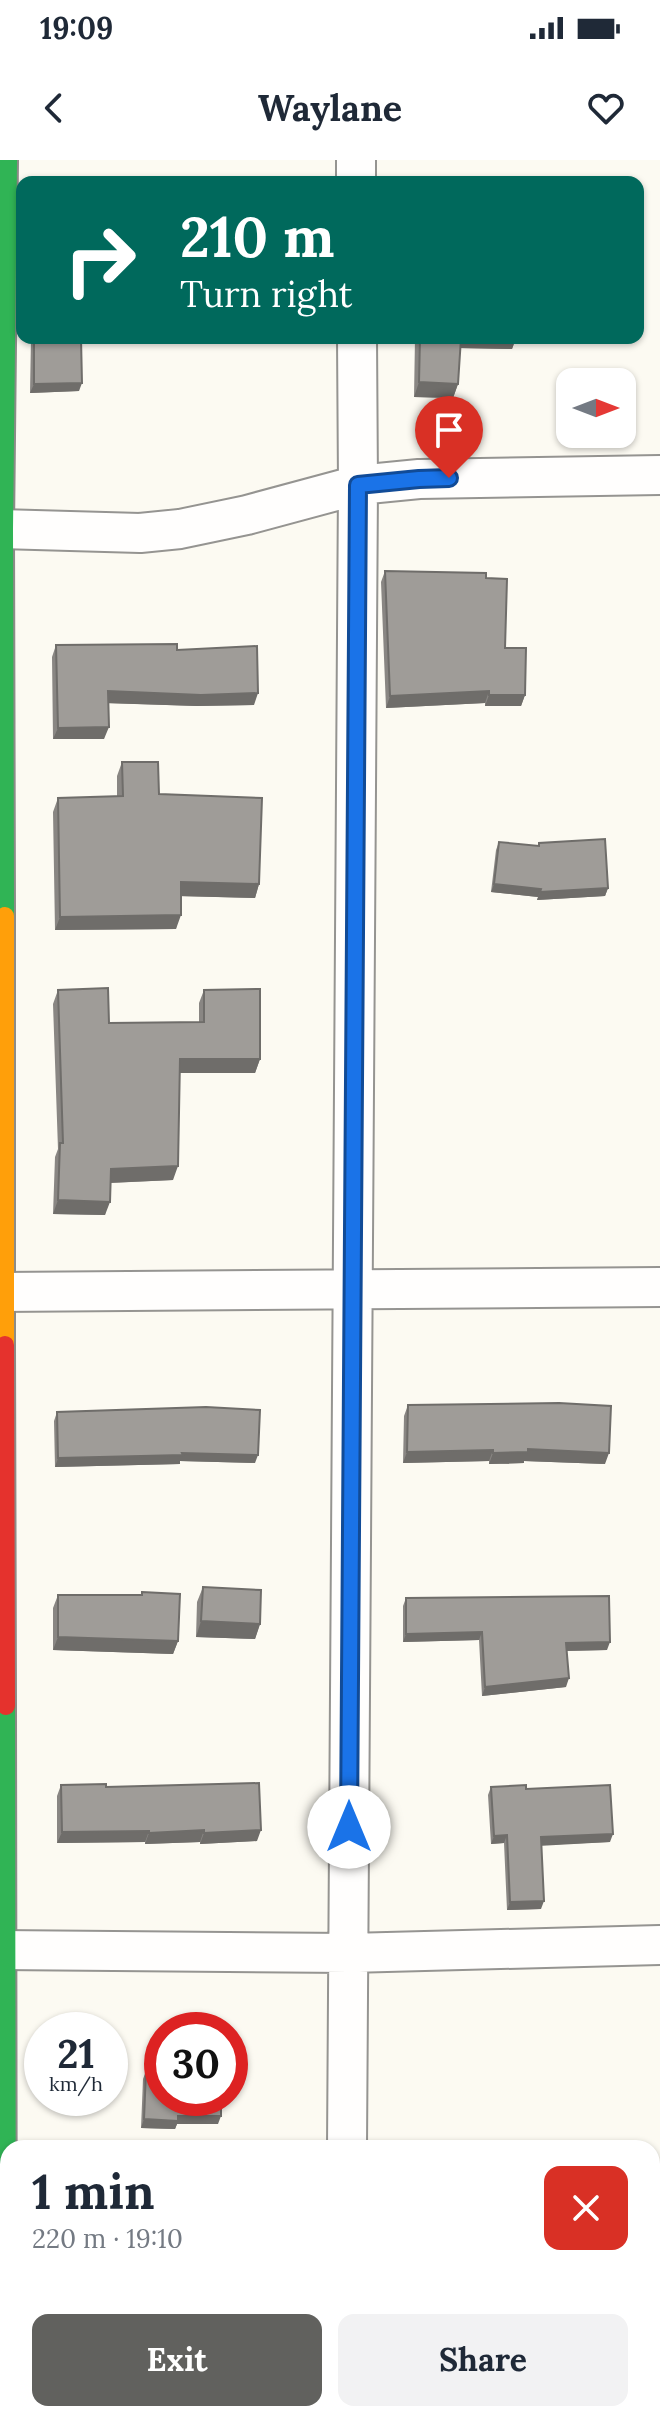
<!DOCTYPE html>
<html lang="en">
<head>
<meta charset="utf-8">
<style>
  :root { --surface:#fff; --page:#f2f2f3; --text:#1f2937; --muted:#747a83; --accent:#61615e }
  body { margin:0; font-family:Lora,serif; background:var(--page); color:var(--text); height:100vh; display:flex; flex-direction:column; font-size:30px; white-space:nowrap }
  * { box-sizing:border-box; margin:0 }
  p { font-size:26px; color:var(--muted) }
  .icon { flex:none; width:44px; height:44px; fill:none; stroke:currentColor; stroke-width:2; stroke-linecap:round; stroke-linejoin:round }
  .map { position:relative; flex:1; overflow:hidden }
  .details { position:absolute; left:0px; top:1980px; width:660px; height:282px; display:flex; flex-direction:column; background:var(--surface); border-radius:24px 24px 0 0; box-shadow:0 2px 6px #0004 }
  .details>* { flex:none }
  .hud { position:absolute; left:16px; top:16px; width:628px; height:168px; border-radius:16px; box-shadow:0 2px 6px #0004; background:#00695c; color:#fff; overflow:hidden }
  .needle { width:52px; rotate:90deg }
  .controls { position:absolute; left:556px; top:208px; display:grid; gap:16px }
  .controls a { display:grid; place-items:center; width:80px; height:80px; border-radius:16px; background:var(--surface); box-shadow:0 2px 6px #0004; font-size:40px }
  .speed { position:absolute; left:24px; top:1852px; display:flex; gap:16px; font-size:40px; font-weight:700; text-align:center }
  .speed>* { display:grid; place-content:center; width:104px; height:104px; border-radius:50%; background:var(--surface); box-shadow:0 2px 6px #0004; line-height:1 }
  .speed small { font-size:20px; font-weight:400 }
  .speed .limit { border:12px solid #d22; background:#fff; color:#111 }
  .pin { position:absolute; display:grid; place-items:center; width:68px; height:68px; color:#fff; margin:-82px -34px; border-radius:50% 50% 50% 0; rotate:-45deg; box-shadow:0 0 8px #0007 }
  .pin .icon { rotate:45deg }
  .me { position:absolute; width:88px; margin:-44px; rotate:0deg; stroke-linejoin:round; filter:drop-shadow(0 0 6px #0008) }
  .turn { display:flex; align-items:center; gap:28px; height:168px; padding:0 32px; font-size:36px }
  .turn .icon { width:104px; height:104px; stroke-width:2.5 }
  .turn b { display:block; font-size:56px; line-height:68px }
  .round { display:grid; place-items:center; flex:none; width:84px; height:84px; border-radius:16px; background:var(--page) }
  .head { display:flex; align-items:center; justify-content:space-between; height:136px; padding:0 32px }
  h1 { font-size:48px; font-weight:800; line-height:60px }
  .button { display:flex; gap:16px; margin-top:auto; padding:16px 32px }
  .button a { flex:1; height:92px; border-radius:16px; background:var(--accent); color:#fff; font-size:32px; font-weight:800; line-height:92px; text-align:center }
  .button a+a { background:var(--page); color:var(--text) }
  .status { display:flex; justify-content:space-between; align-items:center; height:56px; padding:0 40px; background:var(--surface); direction:ltr }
  .status svg { height:22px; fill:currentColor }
  header { display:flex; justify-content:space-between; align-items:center; height:104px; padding:0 32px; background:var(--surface); font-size:36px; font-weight:800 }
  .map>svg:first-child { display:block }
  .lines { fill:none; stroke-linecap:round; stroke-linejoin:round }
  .street-casing { stroke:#959491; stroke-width:42 }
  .fast-casing { stroke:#8c8b87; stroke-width:22 }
  .slow-casing { stroke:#8c8b87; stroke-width:22 }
  .jam-casing { stroke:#8c8b87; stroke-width:22 }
  .street { stroke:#fffefd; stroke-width:38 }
  .fast { stroke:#30b455; stroke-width:18 }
  .slow { stroke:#ff9f0a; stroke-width:18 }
  .jam { stroke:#e5322d; stroke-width:18 }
  .wall { fill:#898683 }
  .shaded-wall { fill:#6f6d6a }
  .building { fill:#9f9c98; stroke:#6f6d6a; stroke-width:2 }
  .route-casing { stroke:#114b97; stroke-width:20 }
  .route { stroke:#1a73e8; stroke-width:14 }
</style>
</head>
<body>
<div class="status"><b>19:09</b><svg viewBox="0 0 49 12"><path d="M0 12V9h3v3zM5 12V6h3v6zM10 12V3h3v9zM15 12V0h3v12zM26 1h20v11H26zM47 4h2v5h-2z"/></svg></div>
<header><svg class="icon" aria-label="back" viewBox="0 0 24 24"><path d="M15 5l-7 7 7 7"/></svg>Waylane<svg class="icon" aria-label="heart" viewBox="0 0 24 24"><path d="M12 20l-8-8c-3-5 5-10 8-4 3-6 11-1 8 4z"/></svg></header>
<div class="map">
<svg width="660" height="2261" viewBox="0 0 660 2261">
  <rect width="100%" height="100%" fill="#fcfaf2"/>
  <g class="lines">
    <defs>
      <path id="street" d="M356 0V22
        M0 369 140 373 180 369 247 355 358 325 419 319 660 315
        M0 1132 660 1127
        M0 1790 349 1793 660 1785
        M347 1988 358 325 357 178
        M652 2079H660
        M346 2254V2261"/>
      <path id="fast" d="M5 756 4 369 8 0
        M6 1546 7 2261"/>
      <path id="slow" d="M5 756V1185"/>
      <path id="jam" d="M5 1185 6 1546"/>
    </defs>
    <!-- street casing -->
    <use href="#street" class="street-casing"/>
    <!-- fast casing -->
    <use href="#fast" class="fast-casing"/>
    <!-- slow casing -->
    <use href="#slow" class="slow-casing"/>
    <!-- jam casing -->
    <use href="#jam" class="jam-casing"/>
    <!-- street -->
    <use href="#street" class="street"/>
    <!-- fast -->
    <use href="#fast" class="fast"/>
    <!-- slow -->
    <use href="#slow" class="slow"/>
    <!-- jam -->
    <use href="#jam" class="jam"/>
  </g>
  <!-- wall -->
  <path class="wall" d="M31 178H81L79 231 30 233Z
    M415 178H516L512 189 460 188 458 224 453 238 414 237Z
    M385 411 486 418 505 488 525 535 521 546H485V543L386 548 381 422Z
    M56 485 177 490 254 545 197 546 108 543 104 579H53L52 497Z
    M122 602 159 634 259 724 255 738 181 736 176 769 55 770 53 652 58 638 117 637V616Z
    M499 682 538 686 539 683 608 728 605 736 537 740 538 737 491 732 496 690Z
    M58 830 109 863 199 862V843L204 830 260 899 255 913H179L173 1020 110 1023 105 1055 53 1054 55 997 58 989 53 844Z
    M408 1245 605 1304 524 1301V1303L489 1304V1301L403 1303 404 1256Z
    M57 1252 255 1303 180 1301V1304L55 1307 54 1261Z
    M203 1427 260 1464 255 1479 196 1477 197 1442Z
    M142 1432 178 1481 173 1494 53 1490V1448L58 1435H141Z
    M406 1438 607 1490 567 1491 566 1527 482 1536 479 1480 403 1482V1446Z
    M61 1625 106 1627 257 1681 200 1684V1682L145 1684V1682L57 1683V1636Z
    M491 1627 526 1629 610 1682 541 1685V1749L507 1750 504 1683 491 1684 488 1635Z
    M146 1911 218 1964H177L175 1969 141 1968 143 1919Z"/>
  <!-- shaded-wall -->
  <path class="shaded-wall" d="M459 178H516L512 189 456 188Z
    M419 222 458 224 453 238 414 237Z
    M82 223 79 231 30 233 34 224Z
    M108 531 258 533 254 545 197 546 103 543Z
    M489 531 485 543 386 548 390 536Z
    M489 535H525L521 546H485Z
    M109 567 104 579H53L58 568Z
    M181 722 259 724 255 738 176 736Z
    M494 724 541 729 538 737 491 732Z
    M608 728 605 736 537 740 540 732Z
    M181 755 176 769 55 770 60 757Z
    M180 899H260L255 913H174Z
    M178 1006 173 1020 106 1023 111 1009Z
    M58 1040 110 1042 105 1055 53 1054Z
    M528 1289 609 1293 605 1304 524 1301V1303L489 1304 493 1293Z
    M493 1290 489 1301 403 1303 407 1292Z
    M182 1293 258 1295 255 1303 180 1301V1304L55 1307 58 1298Z
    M201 1461 260 1464 255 1479 196 1477Z
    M482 1472 479 1480 403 1482 406 1474Z
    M58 1477 178 1481 173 1494 53 1490Z
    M610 1482 607 1490 563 1491 566 1483Z
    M569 1518 566 1527 482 1536 485 1527Z
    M204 1670 200 1682 145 1684 149 1673Z
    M261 1670 257 1681 200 1684 204 1673Z
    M149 1671 145 1682 57 1683 62 1672Z
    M613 1674 610 1682 538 1686 541 1677Z
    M507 1675 504 1683 491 1684 494 1676Z
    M544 1741 541 1749 507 1750 510 1742Z
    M178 1956H221L218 1964H177L175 1969 141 1968 144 1959Z"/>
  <!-- building -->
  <path class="building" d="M34 178H81L82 223 34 224Z
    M420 178H461L458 224 419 222Z
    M385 411 486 413V418L507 419 505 488H526L525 535H489V531L390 536Z
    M177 484V490L257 486 258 533 201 535 108 531 109 567 58 568 56 485Z
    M122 602H158L159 634 262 638 259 724 181 722V755L60 757 58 638 123 636Z
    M605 679 608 728 540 732 541 729 494 724 499 682 539 686V683Z
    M108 828 109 863 204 862V830L260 829V899H180L178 1006 111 1009 110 1042 58 1040 60 983H63L58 830Z
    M559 1243 611 1246 609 1293 528 1289V1292L493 1293V1290L407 1292 408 1245Z
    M206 1247 260 1250 258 1295 182 1293 183 1295 58 1298 57 1252Z
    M203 1427 261 1430 260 1464 201 1461Z
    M142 1432 180 1434 178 1481 58 1477V1435H142Z
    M609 1436 610 1482 566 1483 569 1518 485 1527 482 1472 406 1474V1438Z
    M259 1623 261 1670 204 1673V1670L149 1673V1671L62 1672 61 1625 106 1624V1627Z
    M526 1625V1629L610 1625 613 1674 541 1677 544 1741 510 1742 507 1675 494 1676 491 1627Z
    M146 1911H162V1938H221V1956H178V1961L144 1959Z"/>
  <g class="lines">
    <defs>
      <path id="route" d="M349 1667 358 325 419 319 449 318"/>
    </defs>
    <!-- route casing -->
    <use href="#route" class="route-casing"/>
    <!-- route -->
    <use href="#route" class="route"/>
  </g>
</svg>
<div class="controls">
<a><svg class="needle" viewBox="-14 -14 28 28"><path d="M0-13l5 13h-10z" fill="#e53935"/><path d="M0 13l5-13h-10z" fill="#747a83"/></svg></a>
</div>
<div class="speed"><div>21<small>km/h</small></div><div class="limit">30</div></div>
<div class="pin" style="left:449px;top:318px;background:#d93025"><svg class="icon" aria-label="arrive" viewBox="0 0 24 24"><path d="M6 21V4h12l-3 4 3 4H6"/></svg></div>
<svg class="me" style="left:349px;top:1667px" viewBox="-20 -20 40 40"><circle r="19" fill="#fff"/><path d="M0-13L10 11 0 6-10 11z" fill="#1a73e8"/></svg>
<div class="hud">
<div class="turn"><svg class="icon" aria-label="right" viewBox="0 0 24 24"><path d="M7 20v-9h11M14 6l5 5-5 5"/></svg><div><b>210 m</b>Turn right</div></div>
</div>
<section class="details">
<div class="head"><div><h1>1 min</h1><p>220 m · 19:10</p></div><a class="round" style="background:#d93025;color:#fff"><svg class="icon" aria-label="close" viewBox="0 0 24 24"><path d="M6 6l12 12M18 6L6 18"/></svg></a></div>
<div class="button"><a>Exit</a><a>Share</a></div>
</section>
</div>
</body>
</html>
